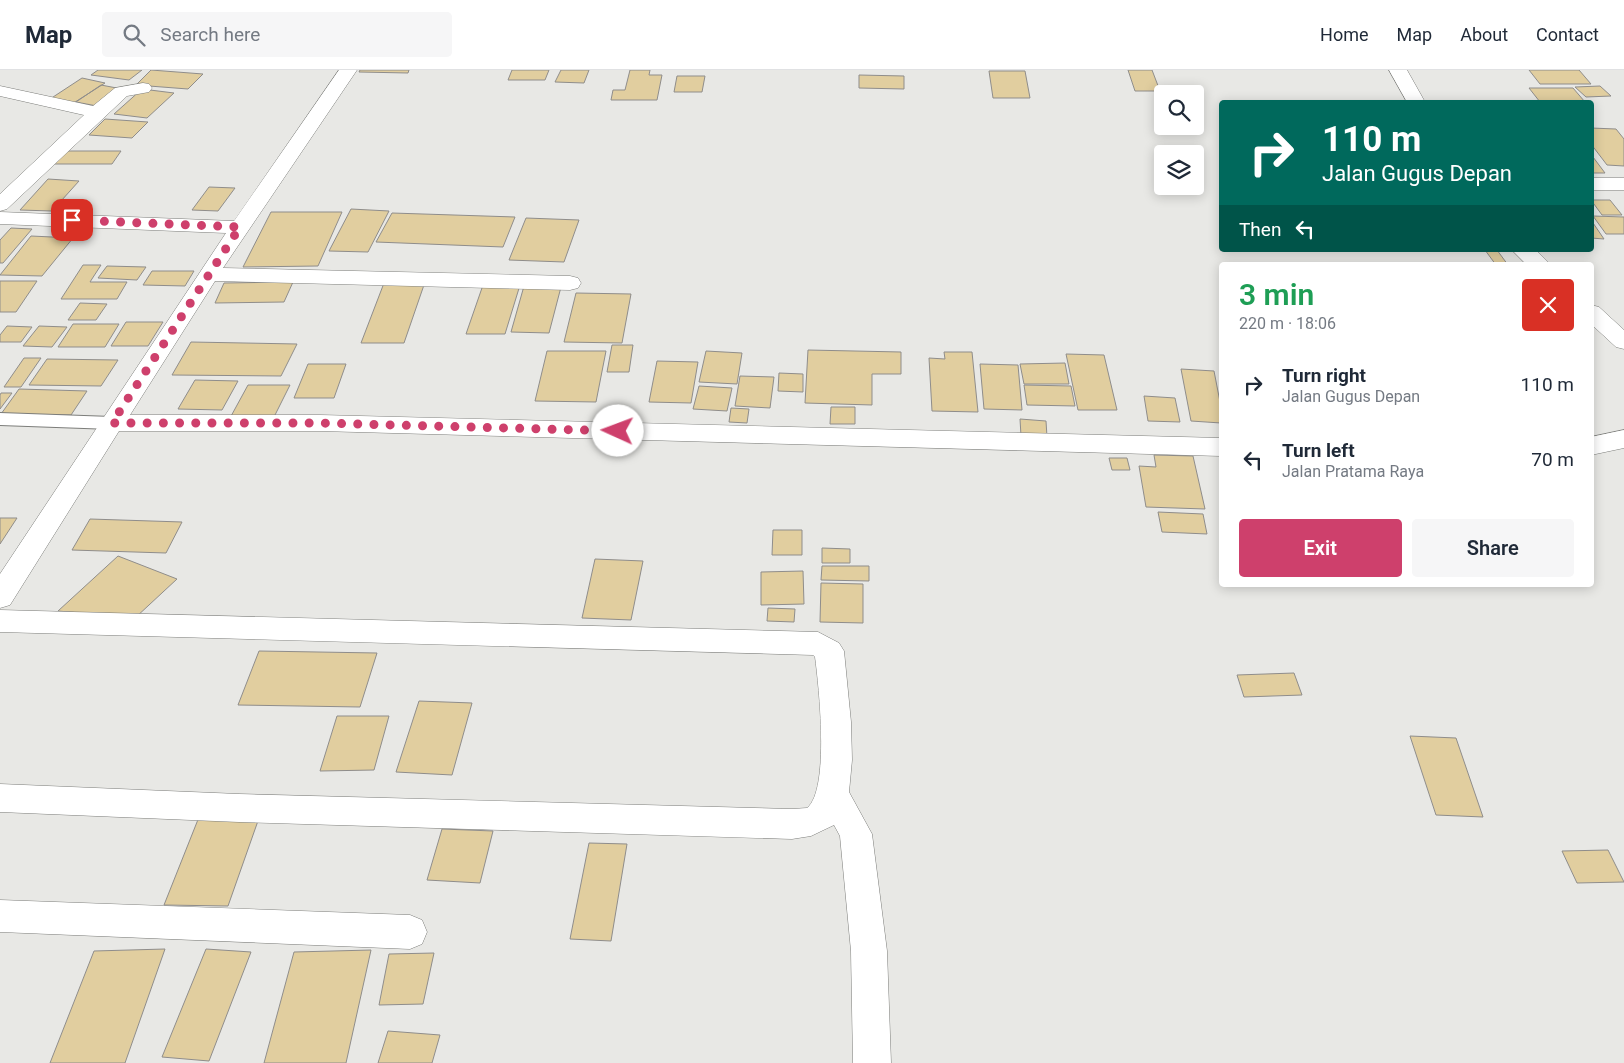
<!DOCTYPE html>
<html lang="en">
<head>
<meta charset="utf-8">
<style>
  :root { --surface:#fff; --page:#f6f6f7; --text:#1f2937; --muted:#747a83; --line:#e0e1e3; --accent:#ce406c }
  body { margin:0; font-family:Roboto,sans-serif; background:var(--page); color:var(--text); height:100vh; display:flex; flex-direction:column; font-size:19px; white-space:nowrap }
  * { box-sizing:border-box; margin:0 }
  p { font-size:16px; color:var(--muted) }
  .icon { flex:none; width:28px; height:28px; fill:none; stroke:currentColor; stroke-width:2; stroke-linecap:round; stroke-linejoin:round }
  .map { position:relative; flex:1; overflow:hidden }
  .side { position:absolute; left:1219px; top:192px; width:375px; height:325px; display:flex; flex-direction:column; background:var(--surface); border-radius:5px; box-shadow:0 2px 12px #0003 }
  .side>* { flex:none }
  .top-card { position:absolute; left:1219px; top:30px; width:375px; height:152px; border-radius:5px; box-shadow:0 2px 12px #0003; background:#00695c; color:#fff; overflow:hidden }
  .controls { position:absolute; left:1154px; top:15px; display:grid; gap:10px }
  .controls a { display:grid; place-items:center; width:50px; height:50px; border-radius:5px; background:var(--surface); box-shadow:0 2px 12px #0003; font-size:25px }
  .pin { position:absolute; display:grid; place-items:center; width:42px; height:42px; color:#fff; margin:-21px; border-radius:10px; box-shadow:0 2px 8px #0006 }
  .me { position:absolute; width:55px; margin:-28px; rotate:272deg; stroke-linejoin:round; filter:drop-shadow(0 0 4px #0008) }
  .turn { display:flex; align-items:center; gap:18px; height:105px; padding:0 20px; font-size:22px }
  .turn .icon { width:65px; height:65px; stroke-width:2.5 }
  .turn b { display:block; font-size:35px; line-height:42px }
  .then { display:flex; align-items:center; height:48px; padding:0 20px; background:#0003; gap:10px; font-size:19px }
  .round { display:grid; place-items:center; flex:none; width:52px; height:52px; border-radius:5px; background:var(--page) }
  .headline { display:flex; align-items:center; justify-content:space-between; height:85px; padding:0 20px }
  h1 { font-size:30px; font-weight:600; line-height:38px; color:#1e9e55 }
  .primary-button { display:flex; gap:10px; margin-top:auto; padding:10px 20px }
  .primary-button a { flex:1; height:58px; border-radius:5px; background:var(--accent); color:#fff; font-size:20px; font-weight:600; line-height:58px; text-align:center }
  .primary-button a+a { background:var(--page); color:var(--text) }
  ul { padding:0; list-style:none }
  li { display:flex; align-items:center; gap:15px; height:75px; padding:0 20px }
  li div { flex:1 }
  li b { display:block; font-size:19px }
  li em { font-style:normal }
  header { display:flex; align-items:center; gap:30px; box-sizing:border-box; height:70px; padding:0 25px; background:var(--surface); border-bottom:1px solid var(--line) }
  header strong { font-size:24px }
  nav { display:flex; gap:28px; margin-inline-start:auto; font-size:18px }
  .search { width:350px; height:45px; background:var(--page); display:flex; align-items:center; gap:12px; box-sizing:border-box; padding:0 18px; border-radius:5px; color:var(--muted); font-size:19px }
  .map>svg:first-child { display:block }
  .building { fill:#e1ce9f; stroke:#8f8d8b }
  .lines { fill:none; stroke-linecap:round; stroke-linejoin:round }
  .service-casing { stroke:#7c7d7a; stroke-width:2 }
  .minor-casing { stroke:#7c7d7a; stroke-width:1 }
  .service { fill:#fff; fill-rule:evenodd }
  .minor { fill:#fff; fill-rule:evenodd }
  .route { stroke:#ce406c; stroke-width:9; stroke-dasharray:0 16.2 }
</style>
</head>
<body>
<header>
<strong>Map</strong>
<div class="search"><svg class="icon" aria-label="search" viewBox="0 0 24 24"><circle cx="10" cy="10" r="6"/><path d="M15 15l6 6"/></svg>Search here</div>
<nav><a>Home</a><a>Map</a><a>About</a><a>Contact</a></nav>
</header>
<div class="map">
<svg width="1624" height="993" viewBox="0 0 1624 993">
  <rect width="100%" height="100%" fill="#e8e8e5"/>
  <!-- building -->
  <path class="building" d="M98 0H142L129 10 91 5Z
    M151 0 203 4 188 19 136 15Z
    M360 0H409L408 3 359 2Z
    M512 0H549L545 10H508Z
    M561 0H589L584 13 555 12Z
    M630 0H650L649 5H662L657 30H611L613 20H625Z
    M1128 0H1152L1160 21H1135Z
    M1529 0H1579L1591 14H1540Z
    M989 1H1025L1030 28H993Z
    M859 5 904 6V19L859 18Z
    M677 6H705L702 22H674Z
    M82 8 105 13 72 34 50 29Z
    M101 15 122 19 97 36 76 32Z
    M1600 16 1611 26 1586 27 1575 17Z
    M1529 18H1573L1585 32H1540Z
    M142 19 174 23 147 48 114 44Z
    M105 49 148 52 132 68 89 65Z
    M1591 58 1616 59 1624 69V96L1607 95 1591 74Z
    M62 81H121L112 94H52Z
    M1591 87H1593L1605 103H1591Z
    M48 109 79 111 52 141 20 140Z
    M209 117 235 118 218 141 192 140Z
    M1591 130H1610L1622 145H1602Z
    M351 139 389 141 368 182 329 181Z
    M271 142H342L318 196 243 197Z
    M392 143 515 147 503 177 376 172Z
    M1593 146 1624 147V164H1606Z
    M526 148 579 150 564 192 509 190Z
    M1591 150 1604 169 1591 168Z
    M11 158 32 159 3 193H0V170Z
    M31 166 73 168 42 206 0 205Z
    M1485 180H1497L1508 195H1496Z
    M83 195H101L90 212H127L117 229H61Z
    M107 196 146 197 137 210 98 208Z
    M152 201H194L185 216 143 215Z
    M0 211H37L16 242H0Z
    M293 212 284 232 215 233 224 213Z
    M425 212 404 273H361L384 213Z
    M483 215H520L505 264H466Z
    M524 216 561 217 549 263 511 262Z
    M576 223 631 224 622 273 564 272Z
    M80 233 107 234 96 250H68Z
    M126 252H163L148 276H111Z
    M73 254H119L105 277H58Z
    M7 256 32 257 21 272H0V265Z
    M39 256 67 257 52 277 23 276Z
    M191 272 297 274 281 306 172 305Z
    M612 275H633L629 302H607Z
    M808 280 901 282V304H872V335L805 333Z
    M547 281H606L596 332 535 331Z
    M706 281 742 283 737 314 699 312Z
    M944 282H972L978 342 932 341 929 288 945 289Z
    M1066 284 1104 285 1117 340H1078Z
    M24 288H41L21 317H4Z
    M47 289 118 290 101 316 29 315Z
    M657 291 698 292 691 333 649 332Z
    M1065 293 1069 314H1024L1020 294Z
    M308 294H346L334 328H294Z
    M980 294 1018 295 1022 340 984 339Z
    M1181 299 1214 301 1221 337V353L1191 351Z
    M779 303 803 304V322L778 321Z
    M740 306 774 307 770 338 735 336Z
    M195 310 238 311 222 340 178 339Z
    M248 315H290L273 349 230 348Z
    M1024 315 1071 316 1075 336 1027 335Z
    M699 316 732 318 727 341 693 339Z
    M19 319 87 321 71 345 1 344Z
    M1 323H12L0 339V325Z
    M1144 326 1175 328 1180 352 1148 351Z
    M831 337H855V354H830Z
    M731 338 749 339 747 353 729 352Z
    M1020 349 1046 351 1047 367 1021 366Z
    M1154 385 1193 386 1205 439 1146 437 1139 396 1156 397Z
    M1109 388H1127L1130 400H1112Z
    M1158 442 1203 444 1207 464 1162 462Z
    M0 448H17L0 474Z
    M90 449 182 452 166 483 72 480Z
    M773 460H802V485H772Z
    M822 478 850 479V493H822Z
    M118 486 177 509 135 548 58 541Z
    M595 489 643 491 631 550 582 548Z
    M822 496H869V511L821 510Z
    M803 501 804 534 761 535V502Z
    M821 513 863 514V553L820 552Z
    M768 538 795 539 794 552 767 551Z
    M259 581 377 583 360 637 238 635Z
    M1294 603 1302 625 1244 627 1237 605Z
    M419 631 472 633 452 705 396 702Z
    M337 646H389L374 700 320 701Z
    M1410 666 1456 668 1483 747 1436 745Z
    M199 747 259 748 228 836 164 835Z
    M442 759 493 761 480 813 427 810Z
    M589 773 627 774 611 871 570 869Z
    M1608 780 1624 812 1577 813 1562 781Z
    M165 879 125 993H50L94 881Z
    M206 879 251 882 209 991 162 987Z
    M371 880 346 993H264L294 882Z
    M434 883 423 934 379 935 389 884Z
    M388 961 440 965 432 993H378Z"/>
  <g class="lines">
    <defs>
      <path id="service" d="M0 343 112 347 119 348 122 353 119 358 112 359 0 355Z"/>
      <path id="minor" d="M339 0H357L223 198 570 206 578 208 581 213 578 218 570 220 215 211 130 345H320L1221 368V386L320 361H119L10 535 0 538V504L226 163 0 154V142L234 151Z
        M1389 0H1407L1425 32H1407Z
        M143 13 149 14 152 18 149 22 127 26 7 139 0 141V124L84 45 0 26V16L93 36 115 18Z
        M1591 108H1624V120H1591Z
        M1512 180H1536L1551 195H1527Z
        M1591 235 1599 237 1624 260V279L1616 277 1591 254Z
        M1624 360V378L1591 385V367Z
        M0 540 818 562 839 573 844 581 851 652 852 690 849 722 872 764 887 881 891 993H853L851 881 840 766 834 755 811 766 792 769 239 752 0 742V714L239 724 792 739 807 738C830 720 819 616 815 587L813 585 0 562Z
        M0 830 410 845 422 850 427 862 422 874 410 879 0 862Z"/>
    </defs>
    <!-- service casing -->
    <use href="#service" class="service-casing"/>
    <!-- minor casing -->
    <use href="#minor" class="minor-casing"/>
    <!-- service -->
    <use href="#service" class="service"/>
    <!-- minor -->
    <use href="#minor" class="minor"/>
  </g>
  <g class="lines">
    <!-- route -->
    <path class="route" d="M72 150 240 157 112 353H320L618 361"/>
  </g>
</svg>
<div class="controls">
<a><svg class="icon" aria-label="search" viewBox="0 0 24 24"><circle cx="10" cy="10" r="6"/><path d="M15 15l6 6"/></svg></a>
<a><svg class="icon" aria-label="layers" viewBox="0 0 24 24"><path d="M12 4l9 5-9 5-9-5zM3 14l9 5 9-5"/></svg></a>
</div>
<div class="pin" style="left:72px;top:150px;background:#d93025"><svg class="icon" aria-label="arrive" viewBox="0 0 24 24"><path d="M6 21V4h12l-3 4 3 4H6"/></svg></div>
<svg class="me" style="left:618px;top:361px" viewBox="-20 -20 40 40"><circle r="19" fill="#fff"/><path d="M0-13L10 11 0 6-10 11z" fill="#ce406c"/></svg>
<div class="top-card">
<div class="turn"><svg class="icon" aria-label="right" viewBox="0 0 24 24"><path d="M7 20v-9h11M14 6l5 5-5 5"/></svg><div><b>110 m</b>Jalan Gugus Depan</div></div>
<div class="then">Then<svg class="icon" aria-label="left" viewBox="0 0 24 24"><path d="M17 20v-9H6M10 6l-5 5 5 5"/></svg></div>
</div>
<section class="side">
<div class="headline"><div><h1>3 min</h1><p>220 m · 18:06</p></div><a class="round" style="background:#d93025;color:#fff"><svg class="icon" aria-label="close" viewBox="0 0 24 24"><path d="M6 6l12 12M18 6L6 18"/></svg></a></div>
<ul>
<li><svg class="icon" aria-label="right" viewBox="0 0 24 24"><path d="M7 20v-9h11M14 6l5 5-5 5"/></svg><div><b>Turn right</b><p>Jalan Gugus Depan</p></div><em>110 m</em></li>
<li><svg class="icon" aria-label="left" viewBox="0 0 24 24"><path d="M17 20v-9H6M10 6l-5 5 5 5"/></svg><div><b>Turn left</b><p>Jalan Pratama Raya</p></div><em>70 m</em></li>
</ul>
<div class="primary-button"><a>Exit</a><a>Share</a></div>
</section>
</div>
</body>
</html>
